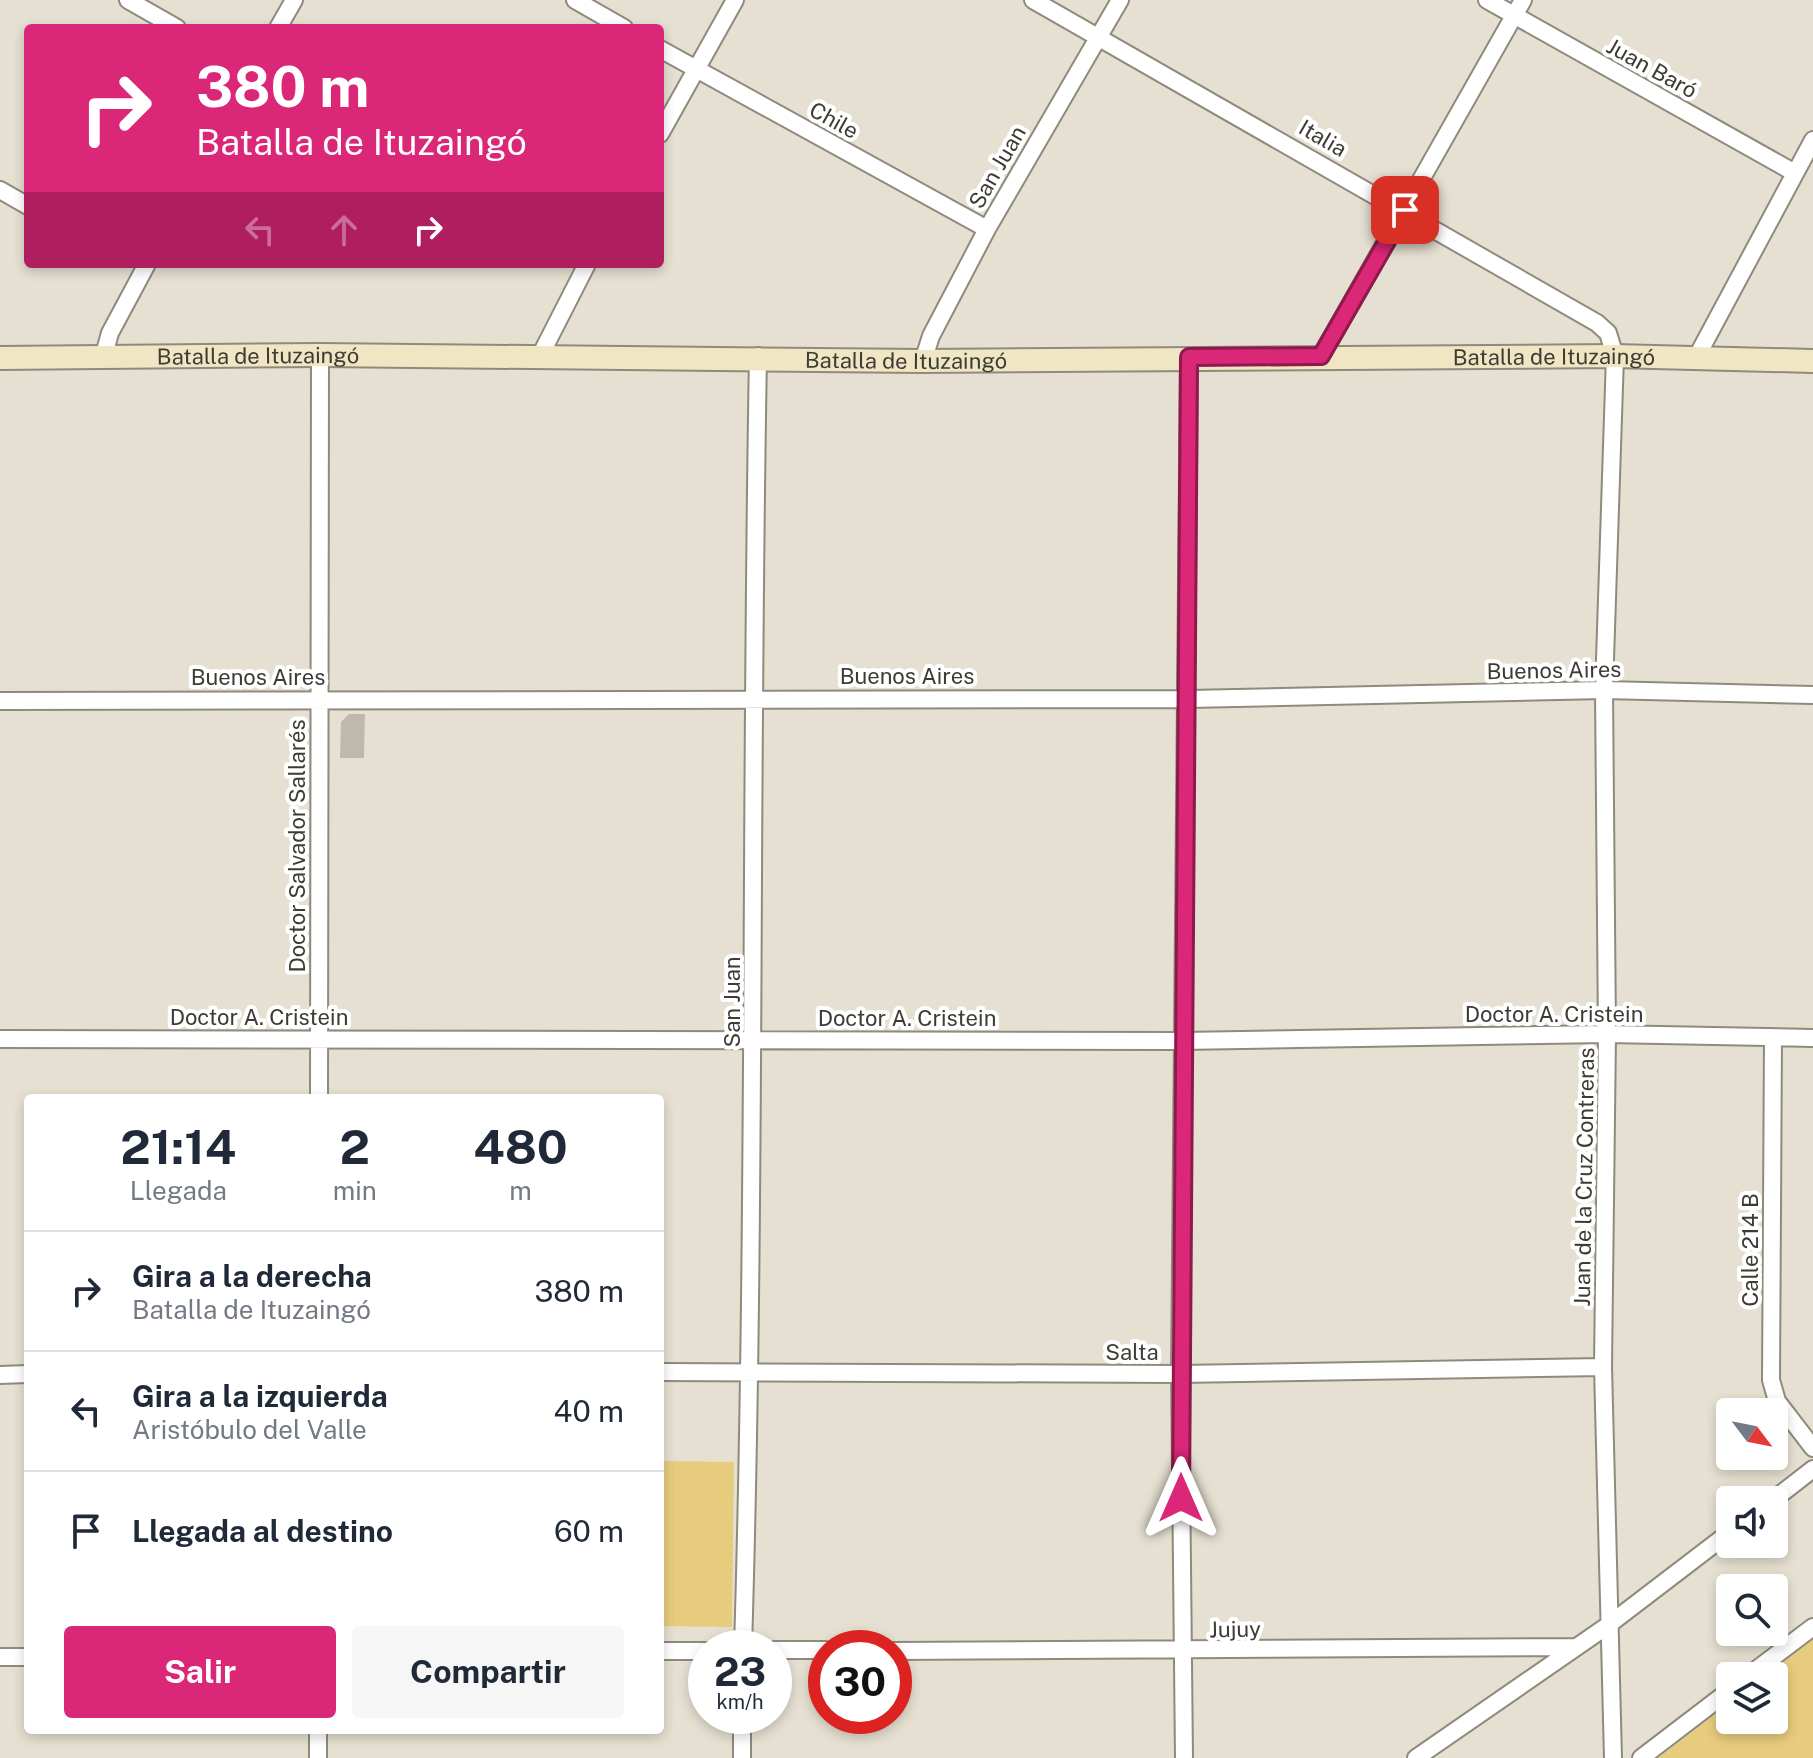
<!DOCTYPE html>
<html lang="es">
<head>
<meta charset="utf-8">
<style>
  :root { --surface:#fff; --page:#f6f6f7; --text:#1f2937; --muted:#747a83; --line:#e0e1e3; --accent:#db2777 }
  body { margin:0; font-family:"Public Sans",sans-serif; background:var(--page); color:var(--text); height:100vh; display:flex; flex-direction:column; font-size:30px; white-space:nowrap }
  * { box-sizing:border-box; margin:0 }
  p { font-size:26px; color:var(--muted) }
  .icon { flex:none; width:44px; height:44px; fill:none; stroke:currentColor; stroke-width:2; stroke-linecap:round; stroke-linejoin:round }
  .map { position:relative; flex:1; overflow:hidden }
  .sheet { position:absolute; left:24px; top:1094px; width:640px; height:640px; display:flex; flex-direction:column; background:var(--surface); border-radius:8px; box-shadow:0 4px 12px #0003 }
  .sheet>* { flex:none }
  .banner { position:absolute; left:24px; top:24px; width:640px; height:244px; border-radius:8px; box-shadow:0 4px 12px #0003; background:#db2777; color:#fff; overflow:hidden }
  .needle { width:52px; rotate:122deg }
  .tools { position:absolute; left:1716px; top:1398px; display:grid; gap:16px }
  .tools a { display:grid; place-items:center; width:72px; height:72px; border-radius:8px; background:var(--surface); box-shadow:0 4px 12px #0003; font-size:40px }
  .speed { position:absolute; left:688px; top:1630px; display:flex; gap:16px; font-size:40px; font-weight:700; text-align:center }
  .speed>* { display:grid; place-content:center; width:104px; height:104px; border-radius:50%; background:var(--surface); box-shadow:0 4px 12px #0003; line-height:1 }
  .speed small { font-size:20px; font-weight:400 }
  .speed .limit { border:12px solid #d22; background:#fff; color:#111 }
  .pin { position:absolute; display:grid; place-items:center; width:68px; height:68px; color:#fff; margin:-34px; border-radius:16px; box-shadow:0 4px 12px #0006 }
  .me { position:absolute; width:88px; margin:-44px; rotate:0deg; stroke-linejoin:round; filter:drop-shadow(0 0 6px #0008) }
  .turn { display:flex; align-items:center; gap:28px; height:168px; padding:0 40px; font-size:36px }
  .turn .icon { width:104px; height:104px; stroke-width:2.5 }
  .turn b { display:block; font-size:56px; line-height:68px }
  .lanes { display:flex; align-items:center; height:76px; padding:0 40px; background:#0003; justify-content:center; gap:40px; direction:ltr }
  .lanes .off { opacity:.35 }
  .eta { display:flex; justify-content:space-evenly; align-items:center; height:136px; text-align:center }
  .eta b { font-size:48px; font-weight:700; line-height:56px }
  .primary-button { display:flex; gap:16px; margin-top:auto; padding:16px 40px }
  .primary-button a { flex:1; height:92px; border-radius:8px; background:var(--accent); color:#fff; font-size:32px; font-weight:700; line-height:92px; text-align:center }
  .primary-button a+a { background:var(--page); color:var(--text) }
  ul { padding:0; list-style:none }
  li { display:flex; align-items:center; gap:24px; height:120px; padding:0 40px; border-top:2px solid var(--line) }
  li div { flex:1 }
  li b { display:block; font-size:30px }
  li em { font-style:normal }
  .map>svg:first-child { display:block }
  .green { fill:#e7cc7d }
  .building { fill:#beb9aa }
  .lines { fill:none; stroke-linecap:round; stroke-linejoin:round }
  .street-casing { stroke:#8f8a7c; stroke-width:20 }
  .secondary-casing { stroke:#8f8a7c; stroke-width:26 }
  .street { stroke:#fff; stroke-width:16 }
  .secondary { stroke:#f1e6c3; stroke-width:22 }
  .route-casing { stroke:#8e194d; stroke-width:20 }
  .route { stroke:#db2777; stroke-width:14 }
  .labels { text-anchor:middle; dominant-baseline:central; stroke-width:8; stroke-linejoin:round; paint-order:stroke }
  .street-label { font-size:22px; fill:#3d3b35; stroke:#fff }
</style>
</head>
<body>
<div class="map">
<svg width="1813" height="1758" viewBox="0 0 1813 1758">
  <rect width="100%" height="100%" fill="#e5e0d1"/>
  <!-- green -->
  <path class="green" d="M660 1461 734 1462 732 1627 660 1626Z
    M1813 1639V1758H1658L1730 1703V1720H1774V1676H1765Z"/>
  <!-- building -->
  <path class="building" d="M349 714H365L364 758H340L341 722Z"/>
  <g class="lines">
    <defs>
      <path id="street" d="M128 0 177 28
        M575 0 624 28
        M1033 0 1597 323 1608 333 1615 356 1604 690 1607 1034 1603 1367 1613 1758
        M1487 0 1795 173
        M278 28 294 0
        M660 49 987 229
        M660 134 735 0
        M0 190 28 206
        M1321 356 1523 0
        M103 358 110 333 147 264
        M539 358 587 264
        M1695 360 1813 140
        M923 361 931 336 987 229 1120 0
        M0 701 1189 699 1604 690 1813 695
        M1773 1038 1771 1380 1777 1401 1813 1448
        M0 1039 1182 1041 1607 1034 1813 1038
        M319 1098 320 355
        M660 1372 1180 1374 1603 1367
        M0 1375 28 1374
        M1773 1500 1813 1469
        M743 1648C756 1217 750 787 758 356
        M774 1650H826
        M660 1651H706
        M894 1651 1576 1647
        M0 1657H28
        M1748 1676 1813 1627
        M318 1730V1758
        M742 1758V1716
        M1184 1758 1180 1374 1189 357
        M1416 1758 1607 1626 1730 1532
        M1641 1758 1730 1690"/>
      <g id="secondary">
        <path id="s1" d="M0 358 320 355 923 361 1615 356 1813 361"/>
      </g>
    </defs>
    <!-- street casing -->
    <use href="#street" class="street-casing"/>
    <!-- secondary casing -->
    <use href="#secondary" class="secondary-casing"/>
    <!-- street -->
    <use href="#street" class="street"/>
    <!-- secondary -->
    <use href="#secondary" class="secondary"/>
  </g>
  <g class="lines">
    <defs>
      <path id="route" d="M1181 1498 1189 357 1321 356 1405 210"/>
    </defs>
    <!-- route casing -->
    <use href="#route" class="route-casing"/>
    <!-- route -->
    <use href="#route" class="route"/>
  </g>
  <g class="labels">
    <!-- street labels -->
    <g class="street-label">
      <text transform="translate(1652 68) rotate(29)">Juan Baró</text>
      <text transform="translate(834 120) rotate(29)">Chile</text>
      <text transform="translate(1323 138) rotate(30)">Italia</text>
      <text transform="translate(997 167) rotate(-60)">San Juan</text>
      <text stroke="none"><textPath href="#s1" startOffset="258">Batalla de Ituzaingó</textPath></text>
      <text stroke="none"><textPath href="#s1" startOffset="1554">Batalla de Ituzaingó</textPath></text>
      <text stroke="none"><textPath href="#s1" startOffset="906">Batalla de Ituzaingó</textPath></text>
      <text transform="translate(1554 670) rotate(-1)">Buenos Aires</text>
      <text x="907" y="676">Buenos Aires</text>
      <text x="258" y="677">Buenos Aires</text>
      <text transform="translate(297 846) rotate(-90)">Doctor Salvador Sallarés</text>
      <text transform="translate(732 1002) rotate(-90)">San Juan</text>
      <text x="1554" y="1014">Doctor A. Cristein</text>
      <text x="259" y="1017">Doctor A. Cristein</text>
      <text x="907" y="1018">Doctor A. Cristein</text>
      <text transform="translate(1584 1177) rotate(-89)">Juan de la Cruz Contreras</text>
      <text transform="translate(1750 1250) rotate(-90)">Calle 214 B</text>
      <text x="1132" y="1352">Salta</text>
      <text transform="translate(1235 1629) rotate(-1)">Jujuy</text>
    </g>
  </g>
</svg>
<div class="tools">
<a><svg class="needle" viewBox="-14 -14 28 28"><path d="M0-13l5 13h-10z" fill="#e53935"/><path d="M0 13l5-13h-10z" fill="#747a83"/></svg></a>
<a><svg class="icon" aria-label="sound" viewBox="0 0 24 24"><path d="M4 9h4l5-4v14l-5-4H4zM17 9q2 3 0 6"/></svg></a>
<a><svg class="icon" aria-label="search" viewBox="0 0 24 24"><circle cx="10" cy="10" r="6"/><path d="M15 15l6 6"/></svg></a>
<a><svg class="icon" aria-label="layers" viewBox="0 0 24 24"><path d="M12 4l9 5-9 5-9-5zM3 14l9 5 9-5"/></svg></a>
</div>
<div class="speed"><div>23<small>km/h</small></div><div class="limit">30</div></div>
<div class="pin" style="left:1405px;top:210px;background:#d93025"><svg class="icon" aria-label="arrive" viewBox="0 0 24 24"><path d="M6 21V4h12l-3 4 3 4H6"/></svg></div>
<svg class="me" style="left:1181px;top:1498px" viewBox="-20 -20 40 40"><path d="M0-17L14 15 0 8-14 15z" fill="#db2777" stroke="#fff" stroke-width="4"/></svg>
<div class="banner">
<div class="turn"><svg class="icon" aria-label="right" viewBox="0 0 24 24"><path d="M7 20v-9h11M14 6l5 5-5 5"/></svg><div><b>380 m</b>Batalla de Ituzaingó</div></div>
<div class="lanes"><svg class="icon off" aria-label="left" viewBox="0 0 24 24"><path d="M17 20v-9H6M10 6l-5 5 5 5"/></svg><svg class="icon off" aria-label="ahead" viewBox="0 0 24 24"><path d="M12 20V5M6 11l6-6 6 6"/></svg><svg class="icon" aria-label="right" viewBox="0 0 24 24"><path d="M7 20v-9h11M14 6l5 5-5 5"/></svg></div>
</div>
<section class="sheet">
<div class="eta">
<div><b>21:14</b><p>Llegada</p></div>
<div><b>2</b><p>min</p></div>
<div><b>480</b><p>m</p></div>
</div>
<ul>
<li><svg class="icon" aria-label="right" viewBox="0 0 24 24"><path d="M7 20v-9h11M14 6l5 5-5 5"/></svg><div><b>Gira a la derecha</b><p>Batalla de Ituzaingó</p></div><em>380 m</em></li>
<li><svg class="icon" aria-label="left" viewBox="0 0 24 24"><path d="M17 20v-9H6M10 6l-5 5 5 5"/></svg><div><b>Gira a la izquierda</b><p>Aristóbulo del Valle</p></div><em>40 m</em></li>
<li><svg class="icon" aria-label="arrive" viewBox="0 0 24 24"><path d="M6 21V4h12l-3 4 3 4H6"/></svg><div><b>Llegada al destino</b></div><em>60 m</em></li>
</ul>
<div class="primary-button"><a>Salir</a><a>Compartir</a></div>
</section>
</div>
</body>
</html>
